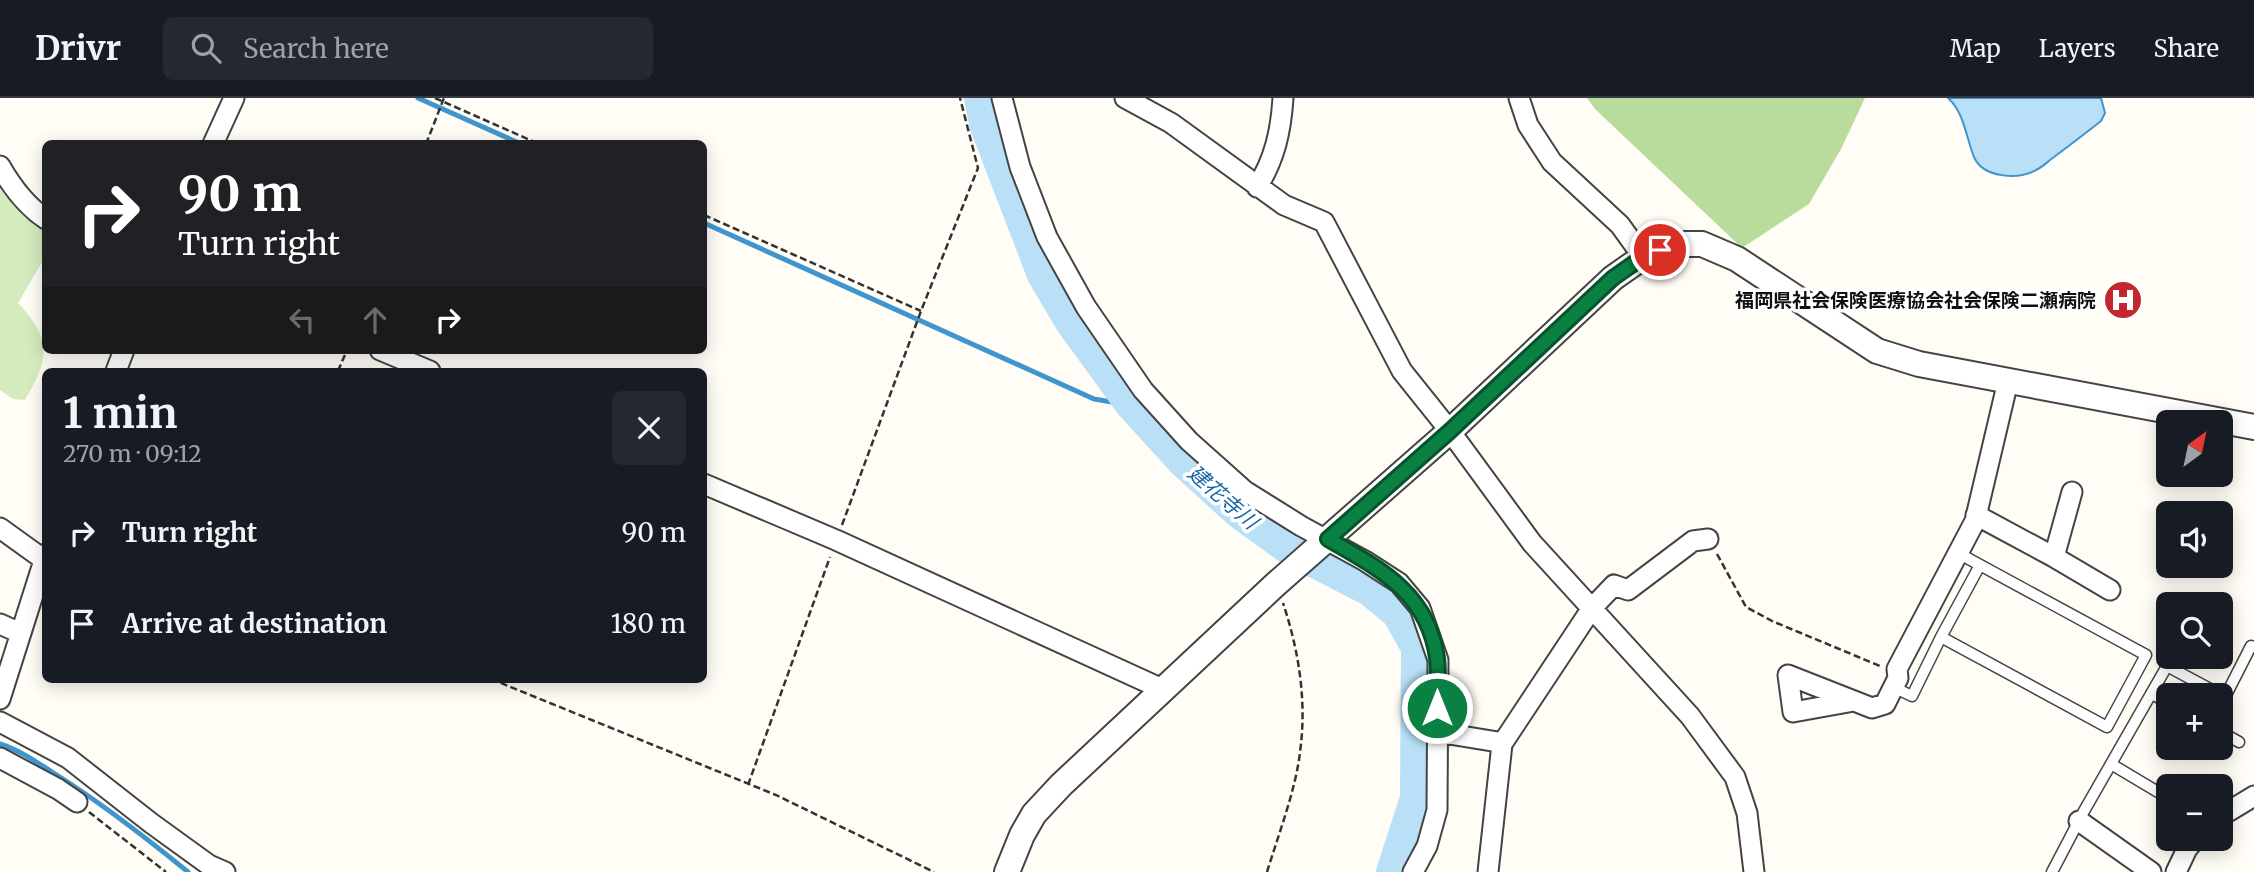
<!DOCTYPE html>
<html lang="en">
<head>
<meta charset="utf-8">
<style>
  :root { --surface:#171b24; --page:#242831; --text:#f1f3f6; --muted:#9ea1a6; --line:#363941 }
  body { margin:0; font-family:Merriweather,"Noto Sans JP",serif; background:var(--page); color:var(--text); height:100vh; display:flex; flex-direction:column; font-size:26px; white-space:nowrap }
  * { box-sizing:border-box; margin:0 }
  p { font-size:23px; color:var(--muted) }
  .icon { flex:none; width:38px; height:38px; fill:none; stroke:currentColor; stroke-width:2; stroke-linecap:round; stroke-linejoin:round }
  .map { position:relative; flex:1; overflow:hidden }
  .side { position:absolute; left:42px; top:270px; width:665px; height:315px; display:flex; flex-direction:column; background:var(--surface); border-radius:10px; box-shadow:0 4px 18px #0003 }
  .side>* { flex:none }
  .top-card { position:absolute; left:42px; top:42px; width:665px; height:214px; border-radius:10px; box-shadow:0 4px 18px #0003; background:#202124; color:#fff; overflow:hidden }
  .needle { width:46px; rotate:33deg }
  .buttons { position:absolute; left:2156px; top:312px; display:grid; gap:14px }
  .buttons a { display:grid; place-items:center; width:77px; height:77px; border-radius:10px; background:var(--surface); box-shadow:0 4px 18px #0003; font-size:35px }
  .pin { position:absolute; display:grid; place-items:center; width:60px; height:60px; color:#fff; margin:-30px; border:4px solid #fff; border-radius:50%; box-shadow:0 2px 7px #0007 }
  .me { position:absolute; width:77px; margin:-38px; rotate:0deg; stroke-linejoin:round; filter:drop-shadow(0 0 5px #0008) }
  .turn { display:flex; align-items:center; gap:24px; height:147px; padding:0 21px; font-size:32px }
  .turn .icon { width:91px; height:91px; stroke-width:2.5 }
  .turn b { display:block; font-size:49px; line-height:60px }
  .lanes { display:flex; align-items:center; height:66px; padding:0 21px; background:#0003; justify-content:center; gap:35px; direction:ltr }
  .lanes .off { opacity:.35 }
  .round { display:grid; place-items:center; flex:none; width:74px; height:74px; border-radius:10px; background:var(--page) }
  .headline { display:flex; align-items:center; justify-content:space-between; height:119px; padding:0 21px }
  h1 { font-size:42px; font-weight:700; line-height:52px }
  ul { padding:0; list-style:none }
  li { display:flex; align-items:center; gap:21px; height:91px; padding:0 21px }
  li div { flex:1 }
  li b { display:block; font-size:26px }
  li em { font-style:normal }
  header { display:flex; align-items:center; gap:42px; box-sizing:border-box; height:98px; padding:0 35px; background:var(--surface); border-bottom:2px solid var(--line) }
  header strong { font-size:33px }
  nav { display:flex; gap:38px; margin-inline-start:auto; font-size:24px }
  .search { width:490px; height:63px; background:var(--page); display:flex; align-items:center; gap:18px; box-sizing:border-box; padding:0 24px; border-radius:10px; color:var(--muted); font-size:26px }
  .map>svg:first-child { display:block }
  .green { fill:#d5ebbd }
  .forest { fill:#b9dc9c }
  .water { fill:#b9e0f7; stroke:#3f96cf; stroke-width:2 }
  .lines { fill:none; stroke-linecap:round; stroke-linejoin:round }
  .stream { stroke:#3f96cf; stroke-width:5 }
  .river { stroke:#b9e0f7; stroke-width:30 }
  .service-casing { stroke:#444; stroke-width:13 }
  .minor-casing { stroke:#444; stroke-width:23 }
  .tertiary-casing { stroke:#444; stroke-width:28 }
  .path { stroke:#333; stroke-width:2.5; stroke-dasharray:7 3.5; stroke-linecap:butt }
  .service { stroke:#fff; stroke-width:10 }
  .minor { stroke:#fff; stroke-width:19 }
  .tertiary { stroke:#fff; stroke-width:24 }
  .route-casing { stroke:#07532c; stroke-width:18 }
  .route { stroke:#0b8043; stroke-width:12 }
  .labels { text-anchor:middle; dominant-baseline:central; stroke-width:7; stroke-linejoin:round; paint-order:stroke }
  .poi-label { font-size:19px; font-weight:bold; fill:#111; stroke:#fff; text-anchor:end }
  .water-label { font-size:21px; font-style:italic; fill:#1768a6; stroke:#fff }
</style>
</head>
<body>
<header>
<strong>Drivr</strong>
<div class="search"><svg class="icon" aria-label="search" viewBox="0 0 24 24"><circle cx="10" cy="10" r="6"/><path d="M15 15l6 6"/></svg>Search here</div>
<nav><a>Map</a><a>Layers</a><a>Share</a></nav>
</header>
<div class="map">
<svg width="2254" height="774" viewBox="0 0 2254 774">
  <rect width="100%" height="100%" fill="#fffdf5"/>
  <!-- green -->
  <path class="green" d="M0 85C12 105 27 118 45 132V159L18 205C52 241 50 260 25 302L13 301 0 292Z"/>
  <!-- forest -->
  <path class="forest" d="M1587 0H1865L1841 51 1809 106 1742 150 1595 11Z"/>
  <!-- water -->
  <path class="water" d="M1948 0H2101L2105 15 2101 23C2086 35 2070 47 2054 59 2048 63 2043 69 2036 72 2018 82 1983 80 1974 59 1966 39 1964 14 1948 0Z"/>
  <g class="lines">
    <!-- stream -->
    <path class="stream" d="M418 0 521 46
      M704 125 1094 301 1130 307
      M0 646C19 652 35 663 52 674 100 704 144 738 188 774"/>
    <!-- river -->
    <path class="river" d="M979 0 984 26 1042 177 1071 226 1130 307 1182 364 1238 415 1289 452 1369 493 1397 516 1416 550 1415 700 1391 774"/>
    <defs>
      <path id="service" d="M1958 455 1980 467 2146 557 2107 629 1941 539 1980 467
        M1893 589 1912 598 1941 539
        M2152 596 2168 605
        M2221 634 2239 644
        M2111 666 2168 700
        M2052 774 2084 713 2167 568 2225 599 2251 548 2254 549"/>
      <path id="minor" d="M1002 0 1020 69 1047 139 1086 209 1143 292 1189 343 1245 393 1301 428 1365 463 1399 485 1420 510 1438 562 1437 712 1427 748 1413 774
        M1125 0 1171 25 1284 107 1324 124 1402 273 1450 333 1532 445 1690 618 1735 679 1747 715 1754 774
        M1519 0 1528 27 1552 64 1620 127 1643 159
        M213 46 234 0
        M0 68C12 89 26 108 46 121
        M1257 89C1275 61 1281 32 1283 0
        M380 252 430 273
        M116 273 124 252
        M704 386 836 442 1162 591
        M1976 417 2054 459 2072 394
        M0 430 43 461
        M2054 459 2110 492
        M0 526 20 535
        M0 601 46 456
        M1854 603 1793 614 1788 577 1872 610 1885 606 1898 580 1897 571 1975 423 2008 283
        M0 624 68 660 151 725 209 767 225 774
        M1437 634 1498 644 1502 646
        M0 660 58 691 77 704
        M2221 718 2254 698
        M2079 723 2151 774
        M1488 774 1502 646 1592 510 1614 487 1628 492 1693 443 1708 441
        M2176 774 2187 751 2196 740"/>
      <path id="tertiary" d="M1007 774 1022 737 1034 716 1061 687 1276 486 1450 333 1613 180 1643 159 1676 146H1702L1737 161 1877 253 1919 266 2254 329"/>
    </defs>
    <!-- service casing -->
    <use href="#service" class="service-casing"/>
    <!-- minor casing -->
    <use href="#minor" class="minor-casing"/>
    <!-- tertiary casing -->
    <use href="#tertiary" class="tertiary-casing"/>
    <!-- path -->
    <path class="path" d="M435 0 539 46
      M426 46 444 0
      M704 117 921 213
      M338 273 347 252
      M842 427 921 213 978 70 960 0
      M1717 456 1746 509 1772 523 1880 568
      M491 581 776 697 934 774
      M748 687 830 459
      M89 714 166 774
      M1267 774C1278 738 1296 691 1300 654 1307 604 1299 553 1283 505"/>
    <!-- service -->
    <use href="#service" class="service"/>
    <!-- minor -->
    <use href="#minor" class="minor"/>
    <!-- tertiary -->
    <use href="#tertiary" class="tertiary"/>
  </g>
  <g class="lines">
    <defs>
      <path id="route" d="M1437 610C1437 594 1439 576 1437 560 1428 495 1380 471 1328 441L1450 333 1613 180 1643 159 1660 152"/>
    </defs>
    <!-- route casing -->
    <use href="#route" class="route-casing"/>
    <!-- route -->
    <use href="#route" class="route"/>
  </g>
  <!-- icons -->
  <defs>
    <symbol id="hospital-disc" viewBox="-11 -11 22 22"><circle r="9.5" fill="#c4262e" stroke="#fff"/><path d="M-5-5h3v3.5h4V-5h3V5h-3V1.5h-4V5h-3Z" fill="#fff"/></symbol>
  </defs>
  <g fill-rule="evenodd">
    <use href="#hospital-disc" x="2101" y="180" width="44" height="44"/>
  </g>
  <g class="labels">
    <!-- poi labels -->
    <g class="poi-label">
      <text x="2096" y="202">福岡県社会保険医療協会社会保険二瀬病院</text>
    </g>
    <!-- water labels -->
    <g class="water-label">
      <text transform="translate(1223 399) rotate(41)">建花寺川</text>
    </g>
  </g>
</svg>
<div class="buttons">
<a><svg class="needle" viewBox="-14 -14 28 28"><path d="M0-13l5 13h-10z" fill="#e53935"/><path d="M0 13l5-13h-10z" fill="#9ea1a6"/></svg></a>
<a><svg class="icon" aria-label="sound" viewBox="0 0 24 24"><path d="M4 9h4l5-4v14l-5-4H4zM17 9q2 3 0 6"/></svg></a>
<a><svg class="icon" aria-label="search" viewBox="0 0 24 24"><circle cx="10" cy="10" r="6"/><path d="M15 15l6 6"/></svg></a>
<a>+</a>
<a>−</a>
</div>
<div class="pin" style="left:1660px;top:152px;background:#d93025"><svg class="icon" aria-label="arrive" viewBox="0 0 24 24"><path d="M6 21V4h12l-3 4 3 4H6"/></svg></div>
<svg class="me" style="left:1437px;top:610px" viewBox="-20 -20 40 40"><circle r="17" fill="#0b8043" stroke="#fff" stroke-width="3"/><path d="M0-11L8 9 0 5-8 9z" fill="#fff"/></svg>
<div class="top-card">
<div class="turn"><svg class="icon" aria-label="right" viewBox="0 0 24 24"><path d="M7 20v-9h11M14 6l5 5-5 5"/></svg><div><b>90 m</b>Turn right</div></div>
<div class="lanes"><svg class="icon off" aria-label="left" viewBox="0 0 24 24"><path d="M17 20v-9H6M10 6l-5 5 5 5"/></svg><svg class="icon off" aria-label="ahead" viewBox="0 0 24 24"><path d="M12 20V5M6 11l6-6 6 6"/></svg><svg class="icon" aria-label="right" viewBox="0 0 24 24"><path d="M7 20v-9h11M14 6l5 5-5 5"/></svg></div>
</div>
<section class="side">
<div class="headline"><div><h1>1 min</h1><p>270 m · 09:12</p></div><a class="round"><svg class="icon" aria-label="close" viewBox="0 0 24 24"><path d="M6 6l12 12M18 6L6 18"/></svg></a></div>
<ul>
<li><svg class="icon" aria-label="right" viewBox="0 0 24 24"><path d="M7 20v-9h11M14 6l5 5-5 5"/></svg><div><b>Turn right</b></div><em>90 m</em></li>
<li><svg class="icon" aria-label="arrive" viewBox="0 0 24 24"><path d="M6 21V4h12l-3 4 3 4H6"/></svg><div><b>Arrive at destination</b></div><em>180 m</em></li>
</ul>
</section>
</div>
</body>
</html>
